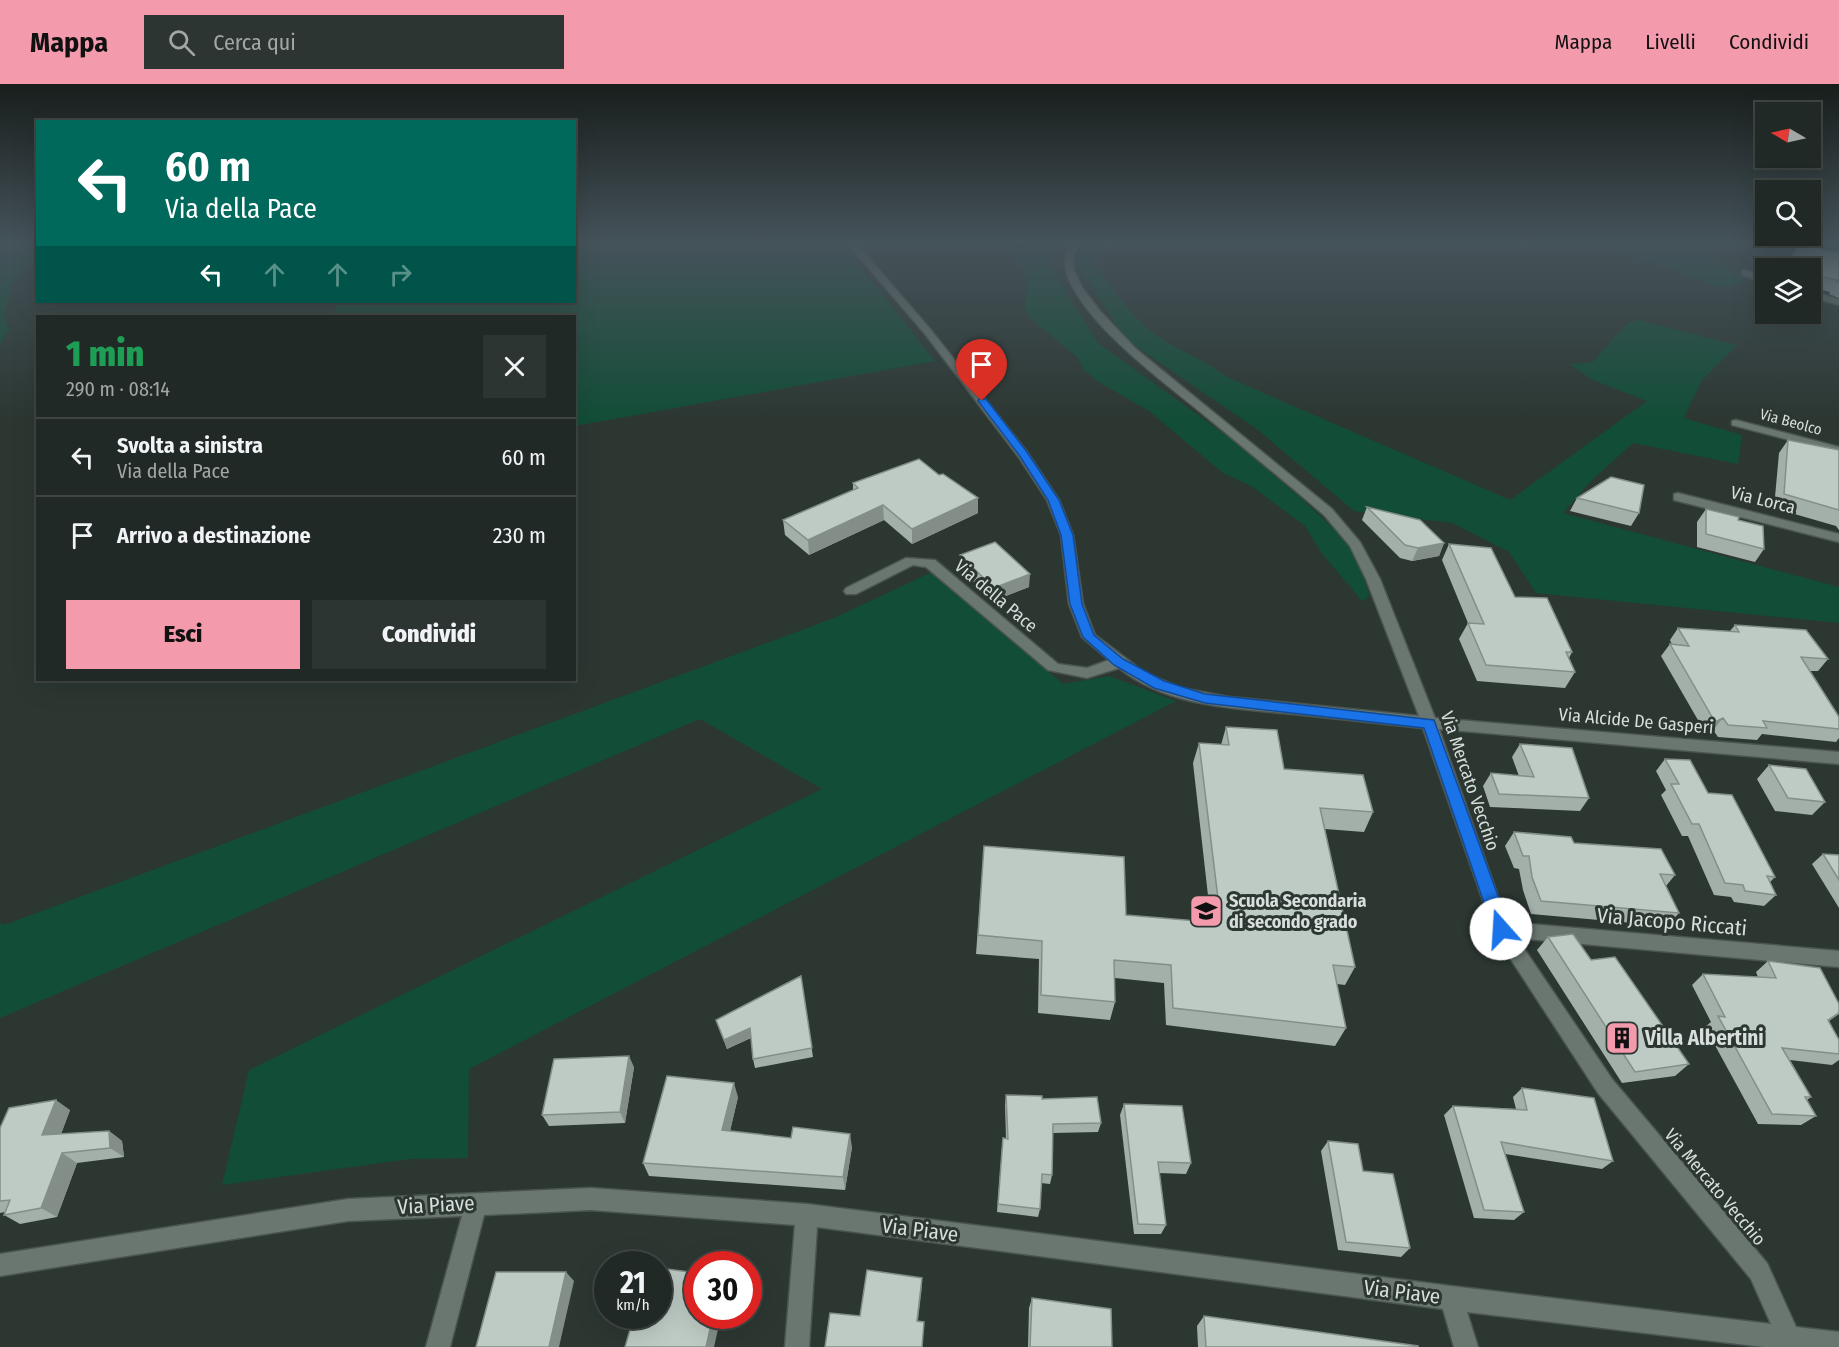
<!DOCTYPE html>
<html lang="it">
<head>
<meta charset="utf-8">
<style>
  :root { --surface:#212926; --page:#2d3532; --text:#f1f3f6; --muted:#a2a6a7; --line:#3e4543; --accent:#f39aac }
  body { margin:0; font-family:"Fira Sans Condensed",sans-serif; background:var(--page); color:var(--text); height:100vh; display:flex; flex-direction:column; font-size:22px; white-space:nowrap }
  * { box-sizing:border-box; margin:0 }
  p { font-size:20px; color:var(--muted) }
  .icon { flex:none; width:33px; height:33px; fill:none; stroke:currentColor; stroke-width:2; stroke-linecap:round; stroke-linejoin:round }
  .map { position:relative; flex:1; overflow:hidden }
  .side { position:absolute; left:36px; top:231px; width:540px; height:366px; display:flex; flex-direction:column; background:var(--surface); border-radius:0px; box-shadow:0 6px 24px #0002,0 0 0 2px var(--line) }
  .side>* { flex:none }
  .guide { position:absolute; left:36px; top:36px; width:540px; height:183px; border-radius:0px; box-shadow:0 6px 24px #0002,0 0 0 2px var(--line); background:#00695c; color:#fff; overflow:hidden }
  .needle { width:39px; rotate:279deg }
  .tools { position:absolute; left:1755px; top:18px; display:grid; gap:12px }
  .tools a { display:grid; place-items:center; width:66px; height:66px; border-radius:0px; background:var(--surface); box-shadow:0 6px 24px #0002,0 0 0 2px var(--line); font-size:30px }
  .speed { position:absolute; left:594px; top:1167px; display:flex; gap:12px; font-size:30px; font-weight:700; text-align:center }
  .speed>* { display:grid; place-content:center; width:78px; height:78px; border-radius:50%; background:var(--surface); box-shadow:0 6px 24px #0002,0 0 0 2px var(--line); line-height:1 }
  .speed small { font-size:15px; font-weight:400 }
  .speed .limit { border:9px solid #d22; background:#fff; color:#111 }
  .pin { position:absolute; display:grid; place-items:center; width:51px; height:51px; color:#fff; margin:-62px -26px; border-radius:50% 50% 50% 0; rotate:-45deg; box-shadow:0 0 6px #0007 }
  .pin .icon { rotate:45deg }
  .me { position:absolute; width:66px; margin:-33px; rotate:341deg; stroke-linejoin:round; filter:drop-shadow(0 0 4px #0008) }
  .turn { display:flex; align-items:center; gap:21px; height:126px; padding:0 30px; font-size:27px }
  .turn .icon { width:78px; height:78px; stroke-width:2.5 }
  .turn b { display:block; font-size:42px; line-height:51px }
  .lanes { display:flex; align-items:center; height:57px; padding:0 30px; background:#0003; justify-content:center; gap:30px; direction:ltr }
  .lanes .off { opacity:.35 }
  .round { display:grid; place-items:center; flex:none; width:63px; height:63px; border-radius:0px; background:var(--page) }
  .headline { display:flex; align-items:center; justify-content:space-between; height:102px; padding:0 30px }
  h1 { font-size:36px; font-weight:800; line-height:45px; color:#1e9e55 }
  .action { display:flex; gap:12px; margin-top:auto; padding:12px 30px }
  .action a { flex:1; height:69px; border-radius:0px; background:var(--accent); color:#111; font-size:24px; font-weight:800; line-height:69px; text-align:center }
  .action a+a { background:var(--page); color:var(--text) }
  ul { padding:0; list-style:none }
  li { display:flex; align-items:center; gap:18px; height:78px; padding:0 30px; border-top:2px solid var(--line) }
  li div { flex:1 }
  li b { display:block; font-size:22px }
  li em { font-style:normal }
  header { display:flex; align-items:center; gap:36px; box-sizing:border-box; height:84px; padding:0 30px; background:var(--accent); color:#111 }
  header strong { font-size:28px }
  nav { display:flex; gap:33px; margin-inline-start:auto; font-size:21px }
  .search { width:420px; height:54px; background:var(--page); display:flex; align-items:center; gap:15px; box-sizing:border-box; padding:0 21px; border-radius:0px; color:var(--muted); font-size:22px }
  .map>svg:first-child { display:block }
  .green { fill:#124d37 }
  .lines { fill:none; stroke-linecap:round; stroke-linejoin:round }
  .minor-casing { stroke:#4b5450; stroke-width:3 }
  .minor { fill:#6a7770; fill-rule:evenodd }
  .wall { fill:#a3afa9 }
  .shaded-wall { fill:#848e89 }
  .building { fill:#bdcbc4; stroke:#848e89; stroke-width:1.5 }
  .route { fill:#1a73e8; stroke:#114b97; stroke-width:1.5 }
  .labels { text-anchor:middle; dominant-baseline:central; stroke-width:6; stroke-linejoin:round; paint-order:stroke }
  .far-street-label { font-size:15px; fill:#d7dedb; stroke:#2c3732 }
  .street-label { font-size:18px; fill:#d7dedb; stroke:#2c3732 }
  .poi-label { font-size:18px; font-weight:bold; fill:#d7dedb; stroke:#2c3732; text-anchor:start }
  .near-street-label { font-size:21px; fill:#d7dedb; stroke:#2c3732 }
  .near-poi-label { font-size:21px; font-weight:bold; fill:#d7dedb; stroke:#2c3732; text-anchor:start }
</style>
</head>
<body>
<header>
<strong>Mappa</strong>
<div class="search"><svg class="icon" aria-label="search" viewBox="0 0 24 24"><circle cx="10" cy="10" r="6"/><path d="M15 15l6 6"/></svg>Cerca qui</div>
<nav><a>Mappa</a><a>Livelli</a><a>Condividi</a></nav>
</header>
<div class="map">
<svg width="1839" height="1263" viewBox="0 0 1839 1263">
  <rect width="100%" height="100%" fill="#2c3732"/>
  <!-- green -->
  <path class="green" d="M0 160H37L38 172 21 187 12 202 4 231 9 245 0 262Z
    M575 160H842L935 277 575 342 574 232H335V218H574Z
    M1016 160H1054L1049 177 1068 212 1098 259 1230 354 1301 414 1345 455 1356 472 1370 512 1362 517 1320 467 1305 442 1251 402 1223 389 1149 327 1099 298 1084 286 1077 273 1031 235 1024 223C1030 204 1026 184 1013 168Z
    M1081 160H1108L1095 172C1096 184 1105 193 1112 203 1123 218 1135 234 1148 245 1173 265 1203 274 1227 293L1510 416 1647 317 1593 296 1569 280 1593 278 1627 239 1639 236 1737 261 1702 296 1684 334 1742 351 1738 380 1633 359 1593 395 1563 429 1839 503V539L1536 509 1509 468 1452 439 1354 427 1258 346 1125 255 1076 177Z
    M1592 160H1698L1703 170 1745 194V198L1729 203 1716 202 1637 172Z
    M1751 160H1839V179L1750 163Z
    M932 488 1063 600 1109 592 1176 617 469 985 468 1074 410 1075 222 1101 249 986 822 705 700 635 0 934V839L4 841 834 534Z"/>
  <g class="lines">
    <defs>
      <path id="minor" d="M848 160H857L931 246 1027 368 1059 416 1073 451 1083 520 1095 551 1145 589 1181 604 1229 613 1419 632 1366 495 1350 462 1324 431C1284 397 1244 364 1204 331 1164 298 1081 238 1066 187 1063 177 1066 169 1070 160H1078L1073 174 1074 186 1083 205 1101 228 1136 265 1332 425 1360 458 1380 495 1435 634 1839 668V680L1439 645 1507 838 1839 867V883L1517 854 1612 995 1767 1179 1796 1243 1839 1248V1263H1764L1467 1228 1478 1263H1454L1443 1225 817 1143 809 1263H785L795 1141 591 1126 484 1131 450 1263H426L462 1132 348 1137 0 1192V1170L348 1115 591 1104 807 1120 1451 1202 1771 1240 1751 1195 1598 1009 1495 851 1423 644C1380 639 1337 635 1294 630 1234 624 1168 623 1119 584L1087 594 1048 586 926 483 913 481 856 510H846L844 507 846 504 906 474 935 476 1058 580 1087 584 1109 576 1082 553 1069 520 1061 451 1047 416 1018 372 925 250Z
        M1745 186 1766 193V199L1742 191V187Z
        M1810 207 1839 215V221L1810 213Z
        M1736 336 1839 363V369L1732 341V337Z
        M1678 409 1839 450V458L1674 416V410Z"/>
    </defs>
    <!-- minor casing -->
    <use href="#minor" class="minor-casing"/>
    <!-- minor -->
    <use href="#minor" class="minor"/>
  </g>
  <!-- wall -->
  <path class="wall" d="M1798 160 1839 169V214L1829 210 1830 208 1810 203V184H1786L1791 172Z
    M1788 356 1839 366V446L1836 442 1774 424 1779 369Z
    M853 399 978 429 912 460 884 436 809 471 785 451 783 436 853 406Z
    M1577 414 1639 429 1631 442 1570 427Z
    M1367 423 1444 459 1439 472 1412 477 1400 474 1362 436Z
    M1706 425 1738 436 1764 465 1755 478 1697 463V438Z
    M1449 460 1515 513 1572 568 1569 574 1575 588 1565 604 1477 597 1459 555 1468 539 1442 476Z
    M960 471 1029 503 993 517 959 484Z
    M1735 541 1828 575 1818 587H1809L1839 633V654L1836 658 1762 650 1757 656 1718 653 1713 646 1706 650 1661 572 1670 560 1672 561 1670 556 1678 544 1730 547Z
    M1226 643 1284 685 1373 728 1364 748 1325 745 1355 883 1345 901 1337 900 1346 944 1335 962 1166 941 1164 899 1115 894V918L1110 936 1038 929 1039 875 976 870 984 762 1126 831 1211 838 1193 679 1199 659 1221 661Z
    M1520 660 1589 714 1580 727 1490 723 1483 702 1491 689 1519 692 1512 673Z
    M1665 675 1708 709 1775 793 1770 798 1776 811 1764 822 1734 818 1731 813 1714 811 1688 752H1682L1661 711 1666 706 1656 687Z
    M1769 681 1825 718 1812 731 1775 727 1757 695Z
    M1514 748 1574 759 1675 791 1666 802 1679 829 1667 842 1531 830 1523 806 1519 785 1514 784 1505 762Z
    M1823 770 1839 771V824L1812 780Z
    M1548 853 1591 876 1689 980 1675 992 1622 999 1537 866Z
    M1768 877 1839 920V930L1829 937 1839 956V976L1832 981 1790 976 1811 1013 1807 1016 1816 1032 1801 1041 1758 1040 1705 943 1711 938 1692 901 1703 890 1758 893 1756 888Z
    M801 892 813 973 755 984 753 975 751 954 727 965 716 936Z
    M634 983 625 1039 549 1042 542 1031Z
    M1522 1004 1613 1077 1602 1085 1505 1070 1524 1128 1514 1136 1474 1134 1444 1031 1453 1022 1516 1025 1513 1013Z
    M1006 1011 1042 1015 1101 1039 1098 1048 1053 1049 1052 1091 1050 1100 1041 1099 1040 1125 1038 1133 997 1128 1002 1063 1003 1054H1006L1005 1021Z
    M738 1013 730 1047 852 1063 845 1106 649 1092 643 1079Z
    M1124 1020 1191 1079 1186 1090 1159 1089 1166 1141 1161 1150H1134L1120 1031Z
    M70 1026 61 1050 109 1047 122 1057 124 1073 77 1079 57 1133 20 1140 4 1131 5 1128 0 1129V1044Z
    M1328 1057 1363 1087 1410 1164 1401 1173 1338 1166 1321 1067Z
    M1032 1214 1112 1263H1028L1029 1224Z
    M1204 1232 1418 1263H1198L1197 1242Z"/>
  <!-- shaded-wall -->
  <path class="shaded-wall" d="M978 414V429L912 460V445Z
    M883 421 884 436 809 471 808 456Z
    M1444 459 1439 472 1412 477 1418 464Z
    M1030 490 1029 503 993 517 994 504Z
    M1723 634 1713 646 1706 650 1715 638Z
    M750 944 752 953 727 965 724 956Z
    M629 972 634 983 625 1039 620 1028Z
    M734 999 738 1013 727 1060 722 1046Z
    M56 1016 70 1026 57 1061 42 1051Z
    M109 1047 122 1057 124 1073 110 1064Z
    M850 1050 852 1063 845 1106 843 1093Z
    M62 1069 77 1079 57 1133 41 1124Z
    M566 1188 574 1197 559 1263H549Z
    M922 1194V1202L917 1245V1237Z
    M713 1232H721L714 1263H706Z"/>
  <!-- building -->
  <path class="building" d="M1798 160 1839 169V198H1837L1838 196 1810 190V184H1789Z
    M1788 356 1839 366V426L1784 410Z
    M919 375 939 391 943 390 978 414 912 445 883 421 808 456 783 436 858 404 853 399Z
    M1611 393 1644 401 1639 429 1577 414Z
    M1367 423 1420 436 1444 459 1418 464 1405 461Z
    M1706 425 1739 433 1738 436 1763 442 1764 465 1706 450Z
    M995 458 1030 490 994 504 960 471Z
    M1449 460 1491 464 1515 513 1547 514 1572 568H1566L1575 588 1486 581 1468 539 1484 540Z
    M1735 541 1806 546 1828 575 1801 573 1839 633V645L1763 637 1767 644 1728 641 1723 634 1715 638 1670 560 1689 562 1678 544 1739 548Z
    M1226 643 1277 646 1284 685 1363 691 1373 728 1320 724 1355 883 1333 881 1346 944 1173 924 1171 881 1114 876 1115 918 1041 911 1042 857 978 851 984 762 1124 773 1126 831 1221 839 1199 659 1229 661Z
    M1520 660 1572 664 1589 714 1499 710 1491 689 1534 693Z
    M1665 675 1690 676 1708 709 1732 711 1775 793 1767 792 1776 811 1745 807 1743 801 1725 799 1699 740H1692L1671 700H1679Z
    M1769 681 1806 685 1825 718 1788 714Z
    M1514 748 1571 753 1574 759 1661 765 1675 791 1660 790 1679 829 1541 817 1532 793 1529 772H1523Z
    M1823 770 1839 771V796Z
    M1573 850 1591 876 1615 873 1689 980 1635 988 1548 853Z
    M1768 877 1820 884 1839 920V929L1828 936 1839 956V970L1782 964 1811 1013H1805L1816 1032 1772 1030 1718 932 1725 933 1703 890 1776 894Z
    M801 892 812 964 753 975 750 944 724 956 716 936Z
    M629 972 620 1028 542 1031 554 975Z
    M667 992 734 999 722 1046 791 1054 793 1043 850 1050 843 1093 643 1079Z
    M1522 1004 1594 1014 1613 1077 1501 1058 1524 1128 1484 1126 1453 1022 1527 1026Z
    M1006 1011 1042 1012V1015L1097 1013 1101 1039 1053 1040 1052 1091 1042 1090 1040 1125 998 1120 1003 1054 1008 1055Z
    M56 1016 42 1051 109 1047 110 1064 62 1069 41 1124 4 1131 10 1116 0 1117V1044L9 1024Z
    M1124 1020 1182 1022 1191 1079 1158 1078 1166 1141 1138 1140Z
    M1328 1057 1358 1060 1363 1087 1393 1090 1410 1164 1346 1158Z
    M658 1184 698 1189V1232H713L706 1263H625L634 1232H658Z
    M867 1186 922 1194 917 1237 924 1238 922 1263H825L830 1229 860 1232Z
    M496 1188H566L549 1263H476Z
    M1032 1214 1111 1225 1112 1263H1030Z
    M1204 1232 1418 1262V1263H1206Z"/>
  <!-- sky -->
  <linearGradient id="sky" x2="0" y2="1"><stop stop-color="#181e1c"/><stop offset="0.47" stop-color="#45535a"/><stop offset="1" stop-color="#45535a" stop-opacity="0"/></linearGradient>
  <rect width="1839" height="337" fill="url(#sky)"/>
  <!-- route -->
  <path class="route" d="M979 315H986L1027 368 1059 416 1073 451 1082 520 1094 551 1123 575 1164 597 1205 610 1434 636 1510 845 1507 850H1496L1493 845 1424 644 1205 619 1154 604 1114 581 1083 553 1070 520 1061 451 1048 416 1019 371 978 317Z"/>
  <!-- icons -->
  <defs>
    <symbol id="school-square" viewBox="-11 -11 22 22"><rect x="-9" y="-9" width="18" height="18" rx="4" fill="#f39aac" stroke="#2c3732"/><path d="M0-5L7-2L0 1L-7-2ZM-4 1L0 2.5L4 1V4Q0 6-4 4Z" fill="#111"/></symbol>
    <symbol id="building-square" viewBox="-11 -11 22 22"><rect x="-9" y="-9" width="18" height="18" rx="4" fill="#f39aac" stroke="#2c3732"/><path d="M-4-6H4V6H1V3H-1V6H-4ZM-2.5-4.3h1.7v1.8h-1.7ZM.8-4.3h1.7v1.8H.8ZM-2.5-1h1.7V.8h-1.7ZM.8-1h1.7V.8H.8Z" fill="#111"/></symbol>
  </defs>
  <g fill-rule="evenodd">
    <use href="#school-square" x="1187" y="808" width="38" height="38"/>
    <use href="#building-square" x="1603" y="935" width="38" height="38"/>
  </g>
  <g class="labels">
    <!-- far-street labels -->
    <g class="far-street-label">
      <text transform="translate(1791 338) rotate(15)">Via Beolco</text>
    </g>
    <!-- street labels -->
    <g class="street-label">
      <text transform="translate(1763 416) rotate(14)">Via Lorca</text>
      <text transform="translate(996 512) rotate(40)">Via della Pace</text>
      <text transform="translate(1636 637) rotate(5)">Via Alcide De Gasperi</text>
      <text transform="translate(1470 697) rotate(71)">Via Mercato Vecchio</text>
      <text transform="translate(1715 1103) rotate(50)">Via Mercato Vecchio</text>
    </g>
    <!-- poi labels -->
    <g class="poi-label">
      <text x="1229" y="817">Scuola Secondaria<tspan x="1229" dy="21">di secondo grado</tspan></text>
    </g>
    <!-- near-street labels -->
    <g class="near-street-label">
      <text transform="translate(1672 838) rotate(5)">Via Jacopo Riccati</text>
      <text transform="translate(436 1121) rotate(-3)">Via Piave</text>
      <text transform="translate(920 1146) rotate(7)">Via Piave</text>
      <text transform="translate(1402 1208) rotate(7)">Via Piave</text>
    </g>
    <!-- near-poi labels -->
    <g class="near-poi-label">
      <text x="1645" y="954">Villa Albertini</text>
    </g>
  </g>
</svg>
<div class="tools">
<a><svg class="needle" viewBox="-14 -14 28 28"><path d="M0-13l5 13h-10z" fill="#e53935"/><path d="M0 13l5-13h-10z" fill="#a2a6a7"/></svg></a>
<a><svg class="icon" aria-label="search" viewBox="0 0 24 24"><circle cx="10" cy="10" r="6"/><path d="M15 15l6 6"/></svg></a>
<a><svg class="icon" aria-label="layers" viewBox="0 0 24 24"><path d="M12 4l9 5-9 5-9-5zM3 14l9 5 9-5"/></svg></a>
</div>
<div class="speed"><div>21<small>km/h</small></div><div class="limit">30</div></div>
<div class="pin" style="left:982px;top:317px;background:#d93025"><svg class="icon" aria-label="arrive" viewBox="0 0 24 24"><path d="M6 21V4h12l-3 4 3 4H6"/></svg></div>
<svg class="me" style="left:1501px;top:845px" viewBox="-20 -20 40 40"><circle r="19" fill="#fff"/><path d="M0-13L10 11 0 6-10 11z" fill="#1a73e8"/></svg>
<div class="guide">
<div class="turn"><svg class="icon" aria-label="left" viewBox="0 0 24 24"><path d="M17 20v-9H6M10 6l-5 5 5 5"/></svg><div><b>60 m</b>Via della Pace</div></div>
<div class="lanes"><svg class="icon" aria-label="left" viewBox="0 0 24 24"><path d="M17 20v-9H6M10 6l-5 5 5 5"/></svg><svg class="icon off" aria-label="ahead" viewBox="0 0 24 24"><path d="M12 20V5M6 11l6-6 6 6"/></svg><svg class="icon off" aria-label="ahead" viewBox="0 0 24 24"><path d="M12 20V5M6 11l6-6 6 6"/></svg><svg class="icon off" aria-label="right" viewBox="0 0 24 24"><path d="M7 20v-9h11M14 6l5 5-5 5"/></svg></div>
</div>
<section class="side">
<div class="headline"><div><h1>1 min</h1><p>290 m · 08:14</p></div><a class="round"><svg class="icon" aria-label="close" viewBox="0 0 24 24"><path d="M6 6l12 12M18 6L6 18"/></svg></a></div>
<ul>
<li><svg class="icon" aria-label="left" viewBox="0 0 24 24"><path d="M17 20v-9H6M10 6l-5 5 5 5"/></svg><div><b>Svolta a sinistra</b><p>Via della Pace</p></div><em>60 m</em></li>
<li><svg class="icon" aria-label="arrive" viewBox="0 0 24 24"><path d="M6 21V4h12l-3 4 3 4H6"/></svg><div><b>Arrivo a destinazione</b></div><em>230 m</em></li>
</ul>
<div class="action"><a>Esci</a><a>Condividi</a></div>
</section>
</div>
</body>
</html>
